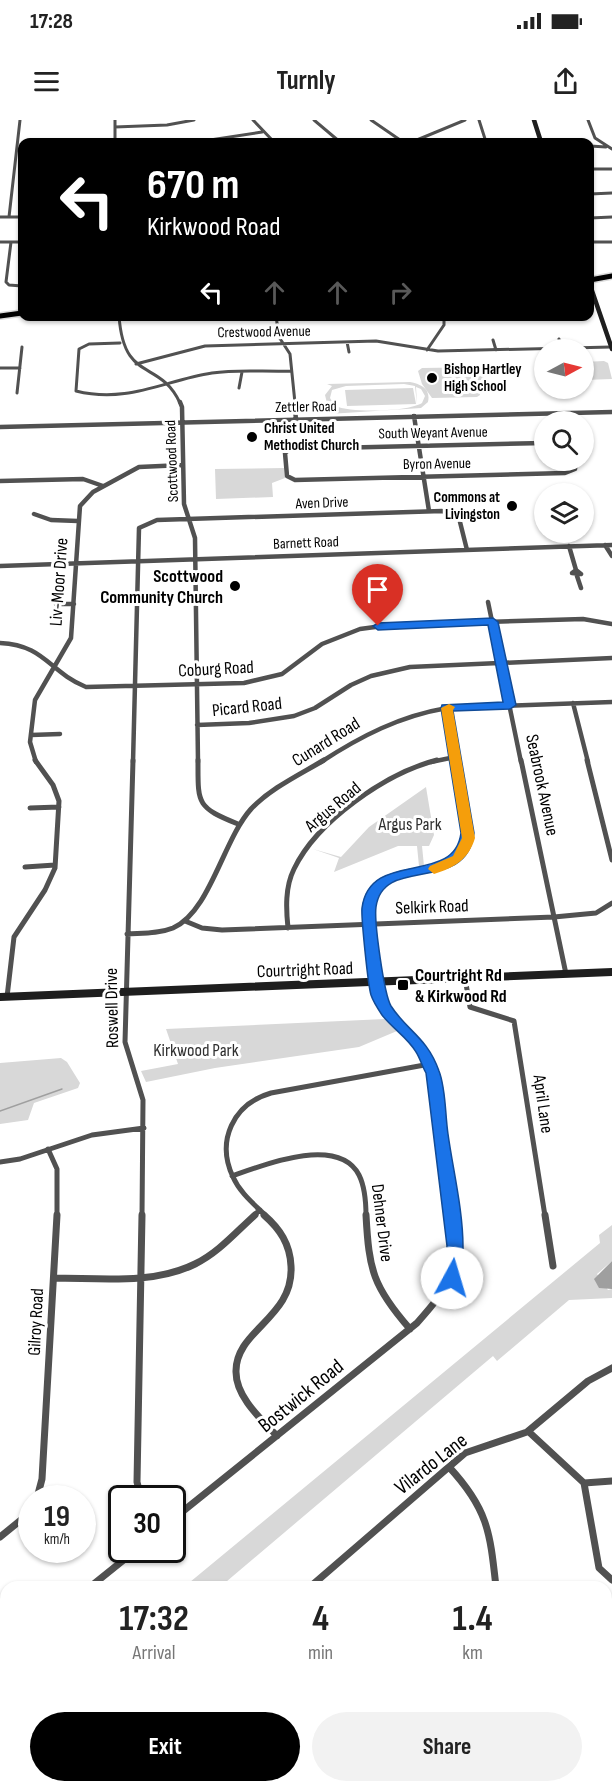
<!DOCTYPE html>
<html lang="en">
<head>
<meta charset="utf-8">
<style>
  :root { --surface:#fff; --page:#f2f2f2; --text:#222; --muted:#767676; --accent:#000 }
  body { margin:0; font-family:"Sofia Sans Condensed",sans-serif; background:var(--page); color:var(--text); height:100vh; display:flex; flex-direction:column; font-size:22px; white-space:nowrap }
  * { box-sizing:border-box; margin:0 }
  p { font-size:20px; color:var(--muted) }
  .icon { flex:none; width:33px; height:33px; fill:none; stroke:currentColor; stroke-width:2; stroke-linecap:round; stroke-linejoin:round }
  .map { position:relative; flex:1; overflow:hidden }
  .panel { position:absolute; left:0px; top:1461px; width:612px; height:212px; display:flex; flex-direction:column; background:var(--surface); border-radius:18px 18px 0 0; box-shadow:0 2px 4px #0004 }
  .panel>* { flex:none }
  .hud { position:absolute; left:18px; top:18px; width:576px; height:183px; border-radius:12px; box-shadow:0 2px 4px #0004; background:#000; color:#fff; overflow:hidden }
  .needle { width:39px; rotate:83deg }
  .controls { position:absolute; left:534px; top:219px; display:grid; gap:12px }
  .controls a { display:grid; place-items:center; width:60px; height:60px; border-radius:50%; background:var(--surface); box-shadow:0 2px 4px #0004; font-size:30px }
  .speed { position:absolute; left:18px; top:1365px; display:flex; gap:12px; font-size:30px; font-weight:700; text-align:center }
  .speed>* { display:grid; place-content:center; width:78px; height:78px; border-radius:50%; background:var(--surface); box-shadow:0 2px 4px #0004; line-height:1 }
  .speed small { font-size:15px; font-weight:400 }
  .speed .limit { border:3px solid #111; border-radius:9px; background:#fff; color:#111 }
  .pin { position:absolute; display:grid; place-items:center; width:51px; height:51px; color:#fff; margin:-62px -26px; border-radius:50% 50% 50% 0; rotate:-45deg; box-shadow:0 0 6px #0007 }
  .pin .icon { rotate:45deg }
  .me { position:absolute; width:66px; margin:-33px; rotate:6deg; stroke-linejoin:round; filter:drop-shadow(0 0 4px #0008) }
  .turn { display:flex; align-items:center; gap:21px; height:126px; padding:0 30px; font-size:27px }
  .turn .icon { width:78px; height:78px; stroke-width:2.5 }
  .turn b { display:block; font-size:42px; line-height:51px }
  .lanes { display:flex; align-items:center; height:57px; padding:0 30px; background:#0003; justify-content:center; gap:30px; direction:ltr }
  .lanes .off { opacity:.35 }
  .eta { display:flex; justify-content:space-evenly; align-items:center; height:102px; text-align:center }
  .eta b { font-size:36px; font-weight:700; line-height:42px }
  .cta { display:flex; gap:12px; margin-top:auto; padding:12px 30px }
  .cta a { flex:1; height:69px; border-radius:36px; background:var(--accent); color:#fff; font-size:24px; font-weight:700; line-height:69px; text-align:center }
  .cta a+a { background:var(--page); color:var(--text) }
  .status { display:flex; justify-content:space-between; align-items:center; height:42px; padding:0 30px; background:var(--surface); direction:ltr }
  .status svg { height:16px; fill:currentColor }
  header { display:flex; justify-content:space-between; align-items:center; height:78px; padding:0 30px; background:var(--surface); font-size:27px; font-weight:700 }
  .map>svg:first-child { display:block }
  .green { fill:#d8d8d8; fill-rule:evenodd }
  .water { fill:#9f9f9f }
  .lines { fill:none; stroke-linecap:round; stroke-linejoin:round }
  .stream { stroke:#9f9f9f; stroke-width:1.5 }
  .primary-casing { stroke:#dbdbdb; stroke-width:8 }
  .street-far3 { stroke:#515151; stroke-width:3 }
  .street-far2 { stroke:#515151; stroke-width:4.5 }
  .street-far1 { stroke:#515151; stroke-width:5 }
  .street { stroke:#515151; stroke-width:7 }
  .secondary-far1 { stroke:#1e1e1e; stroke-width:4.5 }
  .secondary { stroke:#1e1e1e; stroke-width:8 }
  .primary { stroke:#000; stroke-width:5 }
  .route { fill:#1a73e8; stroke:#114b97; stroke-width:1.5 }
  .slow { fill:#f59e0b }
  .poi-dot { fill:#000; stroke:#fff; stroke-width:2 }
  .labels { text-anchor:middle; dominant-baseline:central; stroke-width:6; stroke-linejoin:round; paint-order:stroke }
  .far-street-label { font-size:15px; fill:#000; stroke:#fff }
  .far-poi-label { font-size:15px; font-weight:bold; fill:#000; stroke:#fff; text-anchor:start }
  .poi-label { font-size:18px; font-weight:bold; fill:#000; stroke:#fff; text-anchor:end }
  .street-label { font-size:18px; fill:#000; stroke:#fff }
  .park-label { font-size:18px; fill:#2f2f2f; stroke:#fff }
  .near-street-label { font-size:21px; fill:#000; stroke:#fff }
</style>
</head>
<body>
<div class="status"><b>17:28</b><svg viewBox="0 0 49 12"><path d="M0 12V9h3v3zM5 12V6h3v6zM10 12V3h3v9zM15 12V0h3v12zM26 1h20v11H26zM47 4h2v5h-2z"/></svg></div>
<header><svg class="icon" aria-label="menu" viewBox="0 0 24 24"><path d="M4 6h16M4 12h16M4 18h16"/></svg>Turnly<svg class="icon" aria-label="share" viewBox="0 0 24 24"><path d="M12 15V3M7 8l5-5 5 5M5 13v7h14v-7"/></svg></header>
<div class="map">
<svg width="612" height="1672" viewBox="0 0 612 1672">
  <rect width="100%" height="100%" fill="#fff"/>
  <!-- green -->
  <path class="green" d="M604 241 608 243 612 259 584 260V242Z
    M488 247 489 254 478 262 480 275 477 277 432 278 422 264 418 251 422 248Z
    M410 262C421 264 431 269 428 282L421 288 329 294 333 289 327 283 325 275 332 266 327 264ZM404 264 415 266 417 284 416 267 421 269 425 276 422 283C407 292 351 293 335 286L330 278 332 270 346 266Z
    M413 268 416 284 347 286 345 270Z
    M284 348 285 358 272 363 273 377 216 379 215 349Z
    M426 667 434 715 429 726H422L424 746H419L417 726H398L334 752 339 738 313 729 341 737 369 707Z
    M385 899 397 911 359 927 215 948 146 962 141 951 178 944 166 909Z
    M61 938 67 942 80 963 78 968 34 983 28 1000 0 1004V943Z
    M612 1105V1141L597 1154 608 1170 612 1169V1178L569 1180 497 1241 493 1236 220 1467H184L600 1123 599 1115Z"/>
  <!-- water -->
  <path class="water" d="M612 1141V1169L599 1168 594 1159Z"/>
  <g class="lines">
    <!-- stream -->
    <path class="stream" d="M0 991 62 969"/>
    <defs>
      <path id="primary" d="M590 160 612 156
        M0 196 22 193"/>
    </defs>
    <!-- primary casing -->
    <use href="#primary" class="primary-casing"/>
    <!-- street-far3 -->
    <path class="street-far3" d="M115 0V22
      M253 0 274 22
      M314 0 340 22
      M371 0 403 22
      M479 0 486 22
      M588 0 595 18 612 29
      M115 7 167 5 194 0
      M197 22 262 12
      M412 22 465 0
      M590 26 606 27
      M590 49H612
      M590 74 612 73
      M0 97H22
      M9 97 20 0
      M590 98 612 97
      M0 122H22
      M11 122 6 162 9 165 22 166
      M590 122H612
      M119 196C124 264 159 238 180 283
      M276 196 279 217 290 234 295 283
      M559 219 562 228
      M493 220 496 230
      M347 222 349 232
      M120 223 89 224 79 229 76 271C128 284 165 260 212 253 238 249 265 252 291 251
      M427 230 444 205V196
      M136 244 205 226 376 221 438 231 611 227
      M0 248H20
      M239 268 242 252
      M17 273 22 227"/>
    <!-- street-far2 -->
    <path class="street-far2" d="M180 282 182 287 184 384 195 418 198 642
      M294 282 296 299
      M414 296 429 391
      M0 307 612 292
      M544 323 290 329 285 333 287 356 295 360 565 353 575 349 576 340
      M0 361 83 359 103 366
      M34 394 51 400 78 401
      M605 425 612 436
      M569 426 576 450
      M0 446 612 425
      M576 450 581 454 572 453Z
      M577 456 581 468
      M488 482 521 642
      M56 484H74
      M0 523C45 525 49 552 86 567L244 563 282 554 322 524 360 509 390 505 583 499 612 504
      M573 583 588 642
      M447 588 456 642
      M197 605 249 603 294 596 315 588 351 565 371 556 410 547 612 538
      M31 615 60 614
      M36 642 30 622 35 580 71 518 80 386 93 372 139 347 183 345
      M133 642 139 408 157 400 442 391 459 398 467 430
      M321 642C361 616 400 596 447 588L612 582
      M431 642 455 637"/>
    <!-- street-far1 -->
    <path class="street-far1" d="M133 640 125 922 143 980 142 1096
      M198 640C198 684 196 687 238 704
      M521 640 566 854
      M587 640 612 740
      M30 688 59 687
      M25 747 55 745
      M185 801 202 808 222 810 554 797 596 793 612 783
      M288 808C286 789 285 767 294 749 317 701 386 653 437 640
      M127 814C142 813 158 814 173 808 210 792 223 720 251 689 271 668 299 655 324 640
      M465 858 470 887 514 901 545 1096
      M7 877 14 817 45 770 55 748 59 681 53 665 35 640
      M48 1029 57 1049V1096
      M0 1042 20 1039 92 1015 144 1008
      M232 1056C263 1045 338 1015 359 1055 365 1067 366 1082 366 1096
      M253 1096 260 1090
      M266 1096C254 1084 240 1073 233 1057 216 1021 233 984 271 973L430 944
      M451 1096C447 1063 443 1030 439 996 437 982 437 965 432 951 424 924 402 912 386 890 371 869 367 808 371 782 378 739 459 763 466 726 472 700 460 666 456 640"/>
    <!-- street -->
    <path class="street" d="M264 1095C280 1109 290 1124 291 1146 294 1198 235 1210 236 1252 236 1277 261 1299 277 1316
      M366 1095C369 1150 373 1167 410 1209
      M545 1095 553 1146
      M54 1158C99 1158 153 1165 195 1144 218 1133 236 1112 255 1095
      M529 1312 584 1363 599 1448 612 1460
      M449 1347C488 1389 490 1412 496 1467
      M584 1363 612 1361
      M37 1378 42 1359 57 1095
      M141 1378 137 1362 142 1095
      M172 1400 417 1203C455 1160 458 1152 451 1095
      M0 1417 32 1391
      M90 1467 136 1430
      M310 1467 465 1333 527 1312 588 1261 612 1248
      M0 1539 6 1534
      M526 1666 527 1672"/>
    <!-- secondary-far1 -->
    <path class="secondary-far1" d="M534 0 541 22
      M590 165 612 229"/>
    <!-- secondary -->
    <path class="secondary" d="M0 877 612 852"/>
    <!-- primary -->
    <use href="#primary" class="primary"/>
  </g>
  <!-- route -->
  <path class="route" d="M493 498 498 502 516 585 510 589 453 591 474 713C466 776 383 734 376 787 374 802 384 874 391 886 407 911 427 917 439 951 446 969 445 994 448 1014 453 1050 463 1090 463 1127 463 1138 462 1153 458 1162H446L444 1158 447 1126 426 953C422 946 420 938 416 932 408 918 392 908 382 895 378 889 373 881 371 875 368 865 361 797 362 788 370 728 454 767 461 713L441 588 442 585 503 582 488 505 378 510 373 506 378 503Z"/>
  <!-- slow -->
  <path class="slow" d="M449 584 455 587 453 590 475 718C469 739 454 748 434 754L428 749 430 746 453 736 462 718 441 588Z"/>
  <!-- markers -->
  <g class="poi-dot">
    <circle cx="432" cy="258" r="6"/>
    <circle cx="252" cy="317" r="6"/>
    <circle cx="512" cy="386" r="6"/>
    <circle cx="235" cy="466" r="6"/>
    <rect x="397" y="859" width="12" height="12" rx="3"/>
  </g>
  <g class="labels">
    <!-- far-street labels -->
    <g class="far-street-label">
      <text transform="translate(264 212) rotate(-1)">Crestwood Avenue</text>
      <text transform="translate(306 287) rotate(-1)">Zettler Road</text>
      <text transform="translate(433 313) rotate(-1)">South Weyant Avenue</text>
      <text transform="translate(172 341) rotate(-92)">Scottwood Road</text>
      <text transform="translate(437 344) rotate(-1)">Byron Avenue</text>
      <text transform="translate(322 383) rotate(-2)">Aven Drive</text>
      <text transform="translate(306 423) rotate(-2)">Barnett Road</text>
    </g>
    <!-- far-poi labels -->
    <g class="far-poi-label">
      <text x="444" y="249">Bishop Hartley<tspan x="444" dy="17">High School</tspan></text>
      <text x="264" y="308">Christ United<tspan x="264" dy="17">Methodist Church</tspan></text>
      <text x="500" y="377" text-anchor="end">Commons at<tspan x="500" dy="17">Livingston</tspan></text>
    </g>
    <!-- poi labels -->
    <g class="poi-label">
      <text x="223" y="456">Scottwood<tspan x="223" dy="21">Community Church</tspan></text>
      <text x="415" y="855" text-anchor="start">Courtright Rd<tspan x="415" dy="21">&amp; Kirkwood Rd</tspan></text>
    </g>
    <!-- street labels -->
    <g class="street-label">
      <text transform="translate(59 462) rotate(-86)">Liv-Moor Drive</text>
      <text transform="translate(216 549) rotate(-3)">Coburg Road</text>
      <text transform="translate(247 587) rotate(-6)">Picard Road</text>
      <text transform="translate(326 622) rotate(-32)">Cunard Road</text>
      <text transform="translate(542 665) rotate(78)">Seabrook Avenue</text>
      <text transform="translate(333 687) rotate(-40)">Argus Road</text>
      <text transform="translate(432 787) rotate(-2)">Selkirk Road</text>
      <text transform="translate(305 850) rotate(-2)">Courtright Road</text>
      <text transform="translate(112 888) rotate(-91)">Roswell Drive</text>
      <text transform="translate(543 984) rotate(82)">April Lane</text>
      <text transform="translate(382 1103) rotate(83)">Dehner Drive</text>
      <text transform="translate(36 1202) rotate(-87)">Gilroy Road</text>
    </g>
    <!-- park labels -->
    <g class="park-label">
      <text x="410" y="704">Argus Park</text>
      <text x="196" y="930">Kirkwood Park</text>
    </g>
    <!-- near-street labels -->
    <g class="near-street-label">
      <text transform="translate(301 1276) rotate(-39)">Bostwick Road</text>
      <text transform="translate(431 1344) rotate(-38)">Vilardo Lane</text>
    </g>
  </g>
</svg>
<div class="controls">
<a><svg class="needle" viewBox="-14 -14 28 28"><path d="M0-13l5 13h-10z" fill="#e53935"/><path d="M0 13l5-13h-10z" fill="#767676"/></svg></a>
<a><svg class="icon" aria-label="search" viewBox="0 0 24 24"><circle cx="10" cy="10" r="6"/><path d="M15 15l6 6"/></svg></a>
<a><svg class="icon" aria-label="layers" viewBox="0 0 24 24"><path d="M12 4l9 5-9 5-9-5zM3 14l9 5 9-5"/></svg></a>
</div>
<div class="speed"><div>19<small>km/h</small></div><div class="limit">30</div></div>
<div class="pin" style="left:378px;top:506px;background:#d93025"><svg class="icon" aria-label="arrive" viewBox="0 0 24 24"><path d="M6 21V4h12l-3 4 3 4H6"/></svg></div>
<svg class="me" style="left:452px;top:1158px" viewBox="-20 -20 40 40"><circle r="19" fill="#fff"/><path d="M0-13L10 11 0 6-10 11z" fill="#1a73e8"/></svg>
<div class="hud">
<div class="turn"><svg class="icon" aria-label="left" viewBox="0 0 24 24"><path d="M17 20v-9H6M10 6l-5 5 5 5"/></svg><div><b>670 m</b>Kirkwood Road</div></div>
<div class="lanes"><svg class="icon" aria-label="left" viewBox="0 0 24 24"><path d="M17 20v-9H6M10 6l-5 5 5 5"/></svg><svg class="icon off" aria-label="ahead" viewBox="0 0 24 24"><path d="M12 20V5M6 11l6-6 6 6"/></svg><svg class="icon off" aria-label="ahead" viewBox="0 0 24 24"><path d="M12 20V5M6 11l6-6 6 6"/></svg><svg class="icon off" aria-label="right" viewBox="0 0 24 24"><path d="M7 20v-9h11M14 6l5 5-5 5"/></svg></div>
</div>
<section class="panel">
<div class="eta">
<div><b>17:32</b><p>Arrival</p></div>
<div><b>4</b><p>min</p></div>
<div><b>1.4</b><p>km</p></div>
</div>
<div class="cta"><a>Exit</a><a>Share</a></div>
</section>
</div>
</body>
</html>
